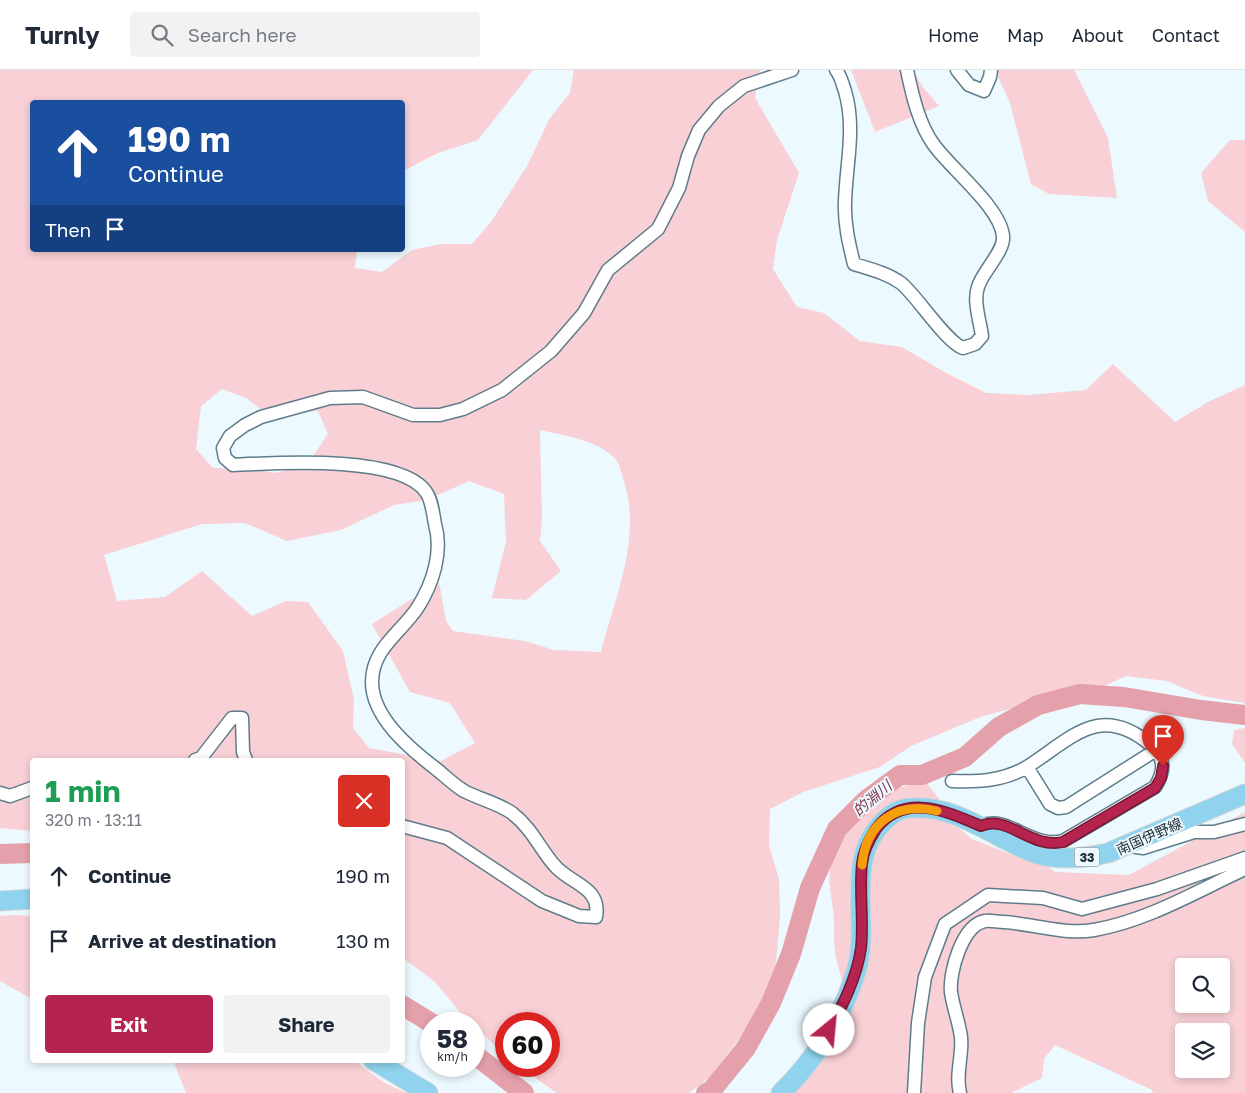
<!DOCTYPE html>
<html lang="en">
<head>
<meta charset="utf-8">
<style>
  :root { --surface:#fff; --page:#f2f2f3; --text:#1f2937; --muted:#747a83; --line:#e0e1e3; --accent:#b5244f }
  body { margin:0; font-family:"Golos Text","Noto Sans JP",sans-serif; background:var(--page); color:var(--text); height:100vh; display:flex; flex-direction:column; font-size:19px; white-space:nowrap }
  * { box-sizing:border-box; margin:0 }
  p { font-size:16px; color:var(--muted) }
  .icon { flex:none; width:28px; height:28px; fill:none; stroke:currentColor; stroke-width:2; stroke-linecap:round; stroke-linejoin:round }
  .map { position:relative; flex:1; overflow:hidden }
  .details { position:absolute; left:30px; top:688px; width:375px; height:305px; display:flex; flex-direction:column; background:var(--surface); border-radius:5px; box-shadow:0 2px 8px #0003 }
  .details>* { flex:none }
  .top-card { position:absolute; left:30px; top:30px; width:375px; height:152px; border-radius:5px; box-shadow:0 2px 8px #0003; background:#1a4fa0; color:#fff; overflow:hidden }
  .tools { position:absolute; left:1175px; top:888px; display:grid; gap:10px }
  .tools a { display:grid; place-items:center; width:55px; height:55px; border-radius:5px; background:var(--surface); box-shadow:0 2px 8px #0003; font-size:25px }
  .speed { position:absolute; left:420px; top:942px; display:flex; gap:10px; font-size:25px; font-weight:700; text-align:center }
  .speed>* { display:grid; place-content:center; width:65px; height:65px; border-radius:50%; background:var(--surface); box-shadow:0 2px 8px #0003; line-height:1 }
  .speed small { font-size:12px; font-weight:400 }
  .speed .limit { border:8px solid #d22; background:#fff; color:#111 }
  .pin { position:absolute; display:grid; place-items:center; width:42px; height:42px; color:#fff; margin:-51px -21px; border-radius:50% 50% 50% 0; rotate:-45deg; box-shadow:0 0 5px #0007 }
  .pin .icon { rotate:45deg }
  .me { position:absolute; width:55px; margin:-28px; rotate:28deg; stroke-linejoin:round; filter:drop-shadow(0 0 4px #0008) }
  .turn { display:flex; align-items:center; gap:18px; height:105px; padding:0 15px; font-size:22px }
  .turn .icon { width:65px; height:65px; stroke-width:2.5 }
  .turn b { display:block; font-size:35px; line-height:42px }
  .then { display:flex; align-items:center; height:48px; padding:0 15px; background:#0003; gap:10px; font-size:19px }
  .round { display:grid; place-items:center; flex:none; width:52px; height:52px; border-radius:5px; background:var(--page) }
  .headline { display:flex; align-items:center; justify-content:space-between; height:85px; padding:0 15px }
  h1 { font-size:30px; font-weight:700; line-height:38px; color:#1e9e55 }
  .cta { display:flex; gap:10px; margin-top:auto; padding:10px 15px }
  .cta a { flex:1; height:58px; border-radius:5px; background:var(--accent); color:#fff; font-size:20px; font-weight:700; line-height:58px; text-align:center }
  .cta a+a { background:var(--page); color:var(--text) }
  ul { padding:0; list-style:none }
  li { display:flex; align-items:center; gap:15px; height:65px; padding:0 15px }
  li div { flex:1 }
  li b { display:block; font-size:19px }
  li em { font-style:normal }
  header { display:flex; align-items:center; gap:30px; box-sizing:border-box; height:70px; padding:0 25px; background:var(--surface); border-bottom:1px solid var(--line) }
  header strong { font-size:24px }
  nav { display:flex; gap:28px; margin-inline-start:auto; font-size:18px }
  .search { width:350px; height:45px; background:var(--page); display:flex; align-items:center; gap:12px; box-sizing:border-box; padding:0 18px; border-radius:5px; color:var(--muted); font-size:19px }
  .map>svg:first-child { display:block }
  .green { fill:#f8d0d5; fill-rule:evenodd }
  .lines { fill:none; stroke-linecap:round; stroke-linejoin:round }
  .river { stroke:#e5a1ab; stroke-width:20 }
  .minor-casing { stroke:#5f7c8a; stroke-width:15 }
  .primary-casing { stroke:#d3d5d6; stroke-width:21 }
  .minor { stroke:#fff; stroke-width:12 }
  .primary { stroke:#90d3ee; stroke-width:19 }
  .route-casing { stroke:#761733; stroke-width:12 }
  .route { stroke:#b5244f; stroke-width:9 }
  .slow { stroke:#f59e0b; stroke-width:9 }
  .labels { text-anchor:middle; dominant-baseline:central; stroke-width:4; stroke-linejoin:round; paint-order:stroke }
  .shield { fill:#ecf9ff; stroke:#5f6c71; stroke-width:1 }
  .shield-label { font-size:12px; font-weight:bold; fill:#222f34 }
  .street-label { font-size:14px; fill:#222f34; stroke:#ecf9ff }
  .water-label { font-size:15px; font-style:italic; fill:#873647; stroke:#ecf9ff }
</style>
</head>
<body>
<header>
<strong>Turnly</strong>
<div class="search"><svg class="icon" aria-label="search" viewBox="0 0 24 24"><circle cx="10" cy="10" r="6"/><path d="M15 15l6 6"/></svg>Search here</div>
<nav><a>Home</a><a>Map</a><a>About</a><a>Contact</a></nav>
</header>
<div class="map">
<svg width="1245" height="1023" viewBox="0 0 1245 1023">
  <rect width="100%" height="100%" fill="#ecf9ff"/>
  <!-- green -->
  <path class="green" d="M0 0H533L478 70 438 83 403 101 402 32H32V180H357L355 198 382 202 412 180 440 174H472L491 152 527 96 550 48 570 23 574 0H760L755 28 799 103 777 170 773 199 797 237 824 243 860 271 902 277 946 303 986 323 1029 325 1086 320 1113 294 1175 352 1208 332 1245 315V633L1203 626 1167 611 1126 606 1091 622 1055 627 980 647 911 676 880 697 803 722 770 739 769 775 779 809 780 845 774 916 755 949 709 1008 689 1023H557L518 996H549V954H506V986L459 941 435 912 403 888 402 690H32V761L0 758ZM222 319 246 328 266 343 318 341 328 364 307 395 275 403 254 399 213 398 196 379 201 336ZM540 360C566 366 593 369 614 387 619 392 621 402 623 408 643 468 615 525 601 582L554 580 525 571 453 561 446 551 439 512 372 554 410 622 450 633 475 673 441 691 369 678 353 658 354 630 343 581 308 532 286 531 252 546 202 501 165 527 117 531 104 485 202 454 245 453 287 471 341 460 394 435 427 430 469 411 504 424 506 472 492 528 526 530 561 501 540 471 542 449Z
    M851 0H913L922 16 939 36 875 62Z
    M995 0H1074L1108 68 1117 128 1049 124 1031 114 1010 33Z
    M1230 70H1245V162L1208 131 1201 103Z
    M1245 658V693L1232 674 1234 660Z
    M925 711 944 735 952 753 972 769 1025 790 1047 796 1055 802 1129 805 1245 742V1023H1153L1152 1020 1055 975 1044 989 1042 1008 1011 1023H785L844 917C841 905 836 892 835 880 833 870 835 859 834 849 833 833 828 817 830 800 835 750 879 719 925 711ZM1184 896H1221V934H1184ZM1184 961H1221V999H1184Z
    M15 845 32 846V929L0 911V846Z
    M173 990H354L383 1012 406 1023H186Z"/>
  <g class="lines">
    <!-- river -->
    <path class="river" d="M0 784 32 783
      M402 935 433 954
      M474 984 524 1023
      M706 1023 711 1021 746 978 771 933 791 884 810 818 837 759 866 730 900 705H922L965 687 999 657 1038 635 1080 624 1124 627 1201 640 1245 645"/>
    <defs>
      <path id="minor" d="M836 0C841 6 842 13 845 21 856 59 846 94 845 132 844 153 849 174 854 194 870 199 887 203 901 213 917 226 946 272 963 278L975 274 982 266C980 251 973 231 978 217 982 202 1005 181 1003 166 1000 137 952 100 934 75 919 55 912 24 907 0
        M957 0 969 15 984 21 990 7 991 0
        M195 690 201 688 232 648H242L243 682 246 690
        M952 711C979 712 1003 711 1027 697
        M0 723 10 726 32 718
        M402 756 447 768 542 831 579 846 596 847C601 818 574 815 557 798 541 782 534 760 512 743 498 733 479 729 464 721 454 715 444 705 435 698 409 678 372 647 372 612 372 578 402 562 418 537 433 513 443 482 435 454 433 444 432 430 426 422 400 384 274 393 233 395L225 388 223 378 230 366 245 355 261 347 330 328 363 327 413 345H440L463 339 502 320 551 281 584 243 608 200 658 159 679 118 688 86 699 60 719 36 744 16 792 0
        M981 756C1008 744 1030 779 1063 771L1155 717C1164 703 1166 689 1152 676 1101 632 1073 667 1027 697L1050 734 1058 738 1066 737 1156 680
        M1130 776 1143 778 1194 762H1214L1245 754
        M914 1023 918 953 925 907 945 854 988 825 1043 828 1082 839 1157 819 1245 788
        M960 1023C955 1004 963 986 961 967 959 952 953 937 951 922 949 903 962 855 985 851 990 850 998 852 1004 852 1033 854 1065 865 1094 860 1147 851 1197 821 1245 799"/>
      <path id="primary" d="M0 831 32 829
        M373 990 428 1023
        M781 1023C815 990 844 945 857 898 870 850 844 789 884 751 892 743 900 738 911 738 957 734 996 770 1037 784 1060 791 1085 788 1108 783L1245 724"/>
    </defs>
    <!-- minor casing -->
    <use href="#minor" class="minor-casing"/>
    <!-- primary casing -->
    <use href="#primary" class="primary-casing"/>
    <!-- minor -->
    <use href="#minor" class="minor"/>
    <!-- primary -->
    <use href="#primary" class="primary"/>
  </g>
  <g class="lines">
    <defs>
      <path id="route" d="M829 960C843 935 857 907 861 878 864 850 859 822 862 794 863 781 869 770 876 759 904 722 946 741 981 756 1008 744 1030 779 1063 772L1155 718 1161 708 1163 696"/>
    </defs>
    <!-- route casing -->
    <use href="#route" class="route-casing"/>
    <!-- route -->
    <use href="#route" class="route"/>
    <!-- slow -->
    <path class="slow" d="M862 795C866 753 896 731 937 741"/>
  </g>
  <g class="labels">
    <!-- shield labels -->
    <rect class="shield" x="1074.5" y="777.5" width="25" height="19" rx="4"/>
    <g class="shield-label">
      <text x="1087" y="787">33</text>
    </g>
    <!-- street labels -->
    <g class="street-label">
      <text transform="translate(1149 766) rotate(-24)">南国伊野線</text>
    </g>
    <!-- water labels -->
    <g class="water-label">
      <text transform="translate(872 728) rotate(-40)">的淵川</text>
    </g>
  </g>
</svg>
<div class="tools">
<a><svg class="icon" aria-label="search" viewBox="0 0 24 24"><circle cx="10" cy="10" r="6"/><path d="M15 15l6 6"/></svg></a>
<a><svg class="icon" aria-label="layers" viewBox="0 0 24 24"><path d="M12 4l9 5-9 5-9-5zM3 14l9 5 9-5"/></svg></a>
</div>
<div class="speed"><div>58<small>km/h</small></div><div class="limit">60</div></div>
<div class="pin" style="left:1163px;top:696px;background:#d93025"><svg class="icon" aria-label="arrive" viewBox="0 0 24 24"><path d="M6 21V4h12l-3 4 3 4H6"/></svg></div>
<svg class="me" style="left:829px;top:960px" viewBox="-20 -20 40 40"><circle r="19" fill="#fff"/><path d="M0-13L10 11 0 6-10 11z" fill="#b5244f"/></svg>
<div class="top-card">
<div class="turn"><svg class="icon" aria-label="ahead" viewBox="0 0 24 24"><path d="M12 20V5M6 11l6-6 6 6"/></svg><div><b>190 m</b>Continue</div></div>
<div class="then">Then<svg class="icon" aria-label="arrive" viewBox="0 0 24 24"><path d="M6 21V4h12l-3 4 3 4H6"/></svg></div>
</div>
<section class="details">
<div class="headline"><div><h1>1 min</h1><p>320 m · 13:11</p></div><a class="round" style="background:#d93025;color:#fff"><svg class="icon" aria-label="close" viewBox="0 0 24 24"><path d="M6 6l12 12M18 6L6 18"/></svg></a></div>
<ul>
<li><svg class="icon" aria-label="ahead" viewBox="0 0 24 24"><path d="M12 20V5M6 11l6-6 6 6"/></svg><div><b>Continue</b></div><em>190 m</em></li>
<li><svg class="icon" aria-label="arrive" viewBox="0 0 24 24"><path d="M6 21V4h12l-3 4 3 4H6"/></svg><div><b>Arrive at destination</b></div><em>130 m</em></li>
</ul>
<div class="cta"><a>Exit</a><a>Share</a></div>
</section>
</div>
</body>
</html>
